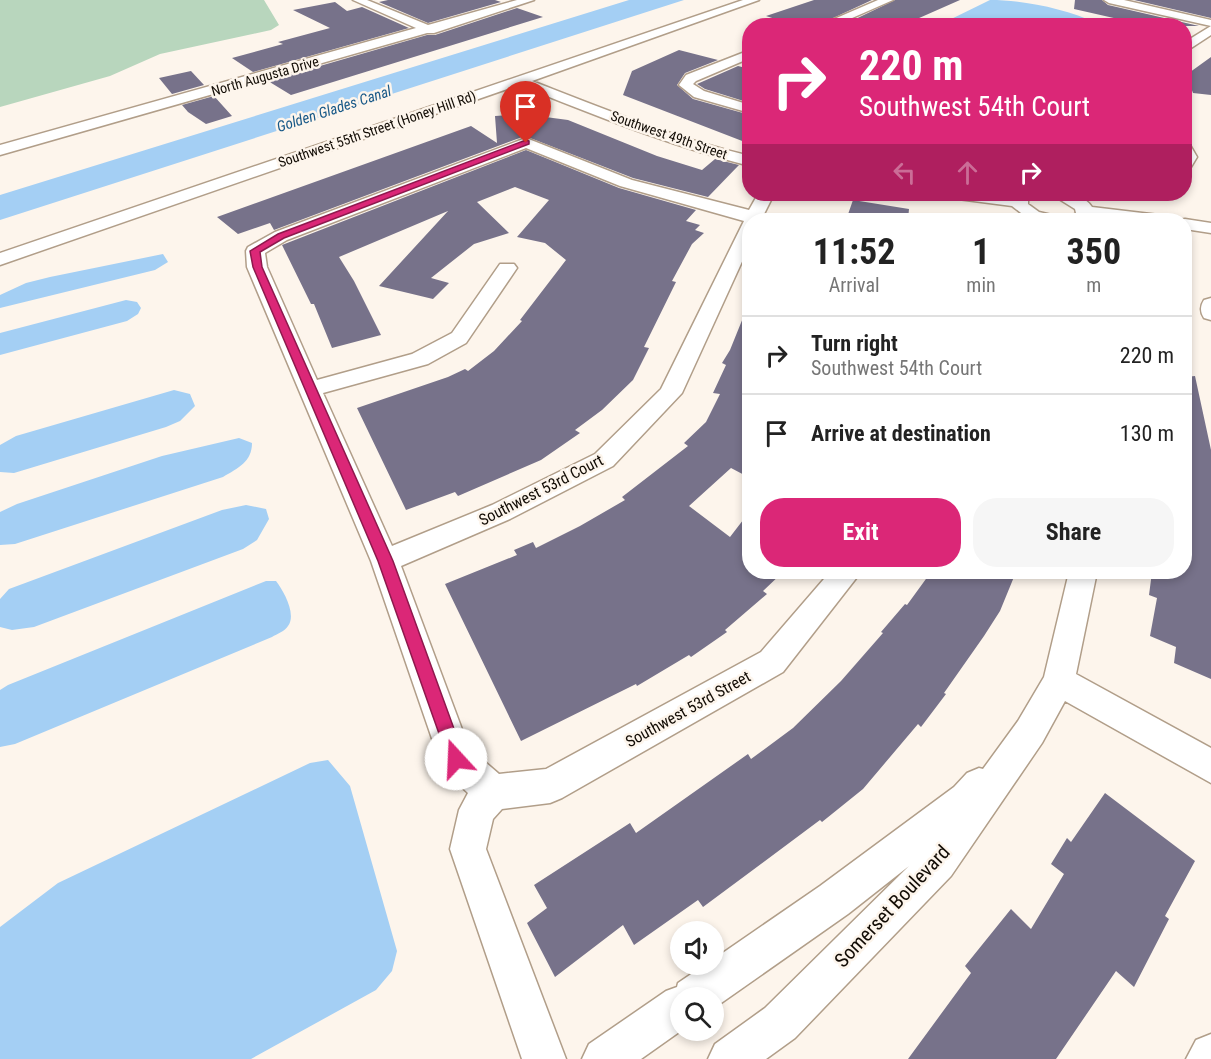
<!DOCTYPE html>
<html lang="en">
<head>
<meta charset="utf-8">
<style>
  :root { --surface:#fff; --page:#f6f6f6; --text:#222; --muted:#767676; --line:#e0e0e0; --accent:#db2777 }
  body { margin:0; font-family:"Roboto Condensed",sans-serif; background:var(--page); color:var(--text); height:100vh; display:flex; flex-direction:column; font-size:22px; white-space:nowrap }
  * { box-sizing:border-box; margin:0 }
  p { font-size:20px; color:var(--muted) }
  .icon { flex:none; width:33px; height:33px; fill:none; stroke:currentColor; stroke-width:2; stroke-linecap:round; stroke-linejoin:round }
  .map { position:relative; flex:1; overflow:hidden }
  .panel { position:absolute; left:742px; top:213px; width:450px; height:366px; display:flex; flex-direction:column; background:var(--surface); border-radius:24px; box-shadow:0 3px 9px #0003 }
  .panel>* { flex:none }
  .hud { position:absolute; left:742px; top:18px; width:450px; height:183px; border-radius:24px; box-shadow:0 3px 9px #0003; background:#db2777; color:#fff; overflow:hidden }
  .fabs { position:absolute; left:670px; top:921px; display:grid; gap:12px }
  .fabs a { display:grid; place-items:center; width:54px; height:54px; border-radius:50%; background:var(--surface); box-shadow:0 3px 9px #0003; font-size:30px }
  .pin { position:absolute; display:grid; place-items:center; width:51px; height:51px; color:#fff; margin:-62px -26px; border-radius:50% 50% 50% 0; rotate:-45deg; box-shadow:0 0 6px #0007 }
  .pin .icon { rotate:45deg }
  .me { position:absolute; width:66px; margin:-33px; rotate:340deg; stroke-linejoin:round; filter:drop-shadow(0 0 4px #0008) }
  .turn { display:flex; align-items:center; gap:21px; height:126px; padding:0 18px; font-size:27px }
  .turn .icon { width:78px; height:78px; stroke-width:2.5 }
  .turn b { display:block; font-size:42px; line-height:51px }
  .lanes { display:flex; align-items:center; height:57px; padding:0 18px; background:#0003; justify-content:center; gap:30px; direction:ltr }
  .lanes .off { opacity:.35 }
  .eta { display:flex; justify-content:space-evenly; align-items:center; height:102px; text-align:center }
  .eta b { font-size:36px; font-weight:700; line-height:42px }
  .cta { display:flex; gap:12px; margin-top:auto; padding:12px 18px }
  .cta a { flex:1; height:69px; border-radius:24px; background:var(--accent); color:#fff; font-size:24px; font-weight:700; line-height:69px; text-align:center }
  .cta a+a { background:var(--page); color:var(--text) }
  ul { padding:0; list-style:none }
  li { display:flex; align-items:center; gap:18px; height:78px; padding:0 18px; border-top:2px solid var(--line) }
  li div { flex:1 }
  li b { display:block; font-size:22px }
  li em { font-style:normal }
  .map>svg:first-child { display:block }
  .green { fill:#b8d6bd }
  .water { fill:#a4cff4 }
  .building { fill:#77728a }
  .lines { fill:none; stroke-linecap:round; stroke-linejoin:round }
  .minor-casing { stroke:#b19e89; stroke-width:3 }
  .minor { fill:#fff; fill-rule:evenodd }
  .route { fill:#db2777; stroke:#8e194d; stroke-width:1.5 }
  .labels { text-anchor:middle; dominant-baseline:central; stroke-width:5; stroke-linejoin:round; paint-order:stroke }
  .far-street-label { font-size:14px; fill:#120c05; stroke:#fdf5ec }
  .far-water-label { font-size:15px; font-style:italic; fill:#175887; stroke:#fdf5ec }
  .street-label { font-size:16px; fill:#120c05; stroke:#fdf5ec }
  .near-street-label { font-size:20px; fill:#120c05; stroke:#fdf5ec }
</style>
</head>
<body>
<div class="map">
<svg width="1211" height="1059" viewBox="0 0 1211 1059">
  <rect width="100%" height="100%" fill="#fdf5ec"/>
  <!-- green -->
  <path class="green" d="M0 0H264L279 25 271 30 160 54 110 76 0 107Z"/>
  <!-- water -->
  <path class="water" d="M629 0H684L0 220V195Z
    M990 0C1025 0 1065 9 1097 23L1094 26 939 25Z
    M163 254 168 262 155 270 0 308V295L26 283 50 277Z
    M126 300 137 302 141 308 138 314 127 321 0 355V333Z
    M174 390 190 394 195 406 180 421 166 427 14 473 0 472V445L16 436Z
    M239 438 252 443C252 462 238 468 223 477L15 544 0 545V512L17 504 162 456Z
    M246 505 266 509 269 519 257 540 243 549 34 627 12 630 0 627V599L9 589 222 510Z
    M266 581H276C283 590 297 614 288 626 285 631 277 634 272 637L15 744 0 747V690L8 685Z
    M328 760 350 786 397 951 392 971 376 990 251 1059H0V927L58 883 310 763Z"/>
  <!-- building -->
  <path class="building" d="M388 0H495L501 2 428 23 379 2Z
    M814 0H872L816 26H797L766 16Z
    M895 0H960L901 26H841Z
    M1075 0H1102L1108 5 1199 26H1149L1074 9Z
    M1134 0H1211V18Z
    M335 2 347 11 362 7 409 28 253 72 232 58 283 44 278 42 330 28 293 10Z
    M517 8 543 17 291 95 268 81 427 35H435Z
    M679 50 718 60 685 73 677 85 693 99 750 115V144L623 95 632 71Z
    M1211 57V95L1193 93 1186 75Z
    M738 66 750 69V103L705 89 697 84Z
    M191 71 204 85 172 94 159 78Z
    M214 96 232 116 206 124 188 112 182 105Z
    M523 114 568 120 657 156 702 170 715 159 739 165 708 197 633 178 525 136 274 230 270 223 238 234 217 217 471 126 497 143 495 116Z
    M526 150 619 188 696 210 686 221 700 225 695 230 704 233 692 244 672 281 676 282 644 347 649 348 633 380 602 410 575 430 580 433 541 460 458 496 455 492 406 510 357 408 448 377 465 369 468 371 494 351 522 321 520 320 566 260 545 243 517 237 549 200 515 187 477 202 509 233 474 244 431 278 449 283 433 299 379 286 448 211 339 257 354 281 381 335 332 348 314 304H311L282 245Z
    M853 200 909 209 908 220H846Z
    M749 303 750 478 731 468 689 506 730 537 750 511V572H783L763 591 767 594 725 630 727 632 691 657 689 655 637 686 636 684 521 741 445 584 517 555 514 550 533 542 536 548 580 526 625 500 622 497 688 446 684 443 706 422 720 394 713 393 726 365 722 363 730 350Z
    M1195 376 1211 450V679L1174 663 1176 647 1150 636 1157 598 1149 595 1152 572H1185V377Z
    M931 572H1016L1000 611 984 636 944 693 946 694 921 727 918 724 863 789 822 822 820 820 703 907 698 900 634 945 623 925 555 977 527 923 547 908 534 885 630 823 636 833 748 754 751 759 793 728 841 681 883 633 881 632 905 604 907 605Z
    M1105 793 1195 861 1165 916 1169 919 1134 987 1116 971 1056 1059H908L971 973 965 966 1011 909 1031 929 1064 874 1051 864 1067 838 1071 842Z"/>
  <g class="lines">
    <defs>
      <path id="minor" d="M353 0H367L428 25 517 0H534L434 33H427L0 155V145L416 28Z
        M743 0H759L532 81C604 109 675 138 750 156V166C670 146 595 115 519 85L0 265V253Z
        M878 0H893L834 26H818Z
        M1104 0H1124L1211 20V35L1185 52V42L1211 26 1109 3Z
        M750 50V58L696 81 693 84 704 91 750 105V113L694 97 679 85 686 75Z
        M526 138 632 180 749 210 758 194H774L764 214 771 216 774 220H750V244L682 393 613 466 510 519 401 566 469 748 499 774 546 769 761 652 830 572H861L783 672 562 798 550 803 502 809 493 819 486 849 566 1059H522L450 849 459 810 468 793 444 771 439 759 371 561 247 267 246 251 248 247 275 232ZM526 148 620 186 744 221 661 389 595 454 492 505 392 546 323 393 428 364 466 343 517 268 514 264H500L452 333 412 354 317 380 267 267 265 253 287 240Z
        M1185 143 1190 145 1197 157 1191 167 1185 169Z
        M950 194H992L1011 196 1013 194H1032L1028 199V204L1039 212 1056 216 1059 220H1030L1012 206 958 199Z
        M1051 194C1064 193 1083 193 1092 207L1159 215 1165 216 1168 220H1121L1092 217 1088 220H1068L1076 213 1075 209Z
        M1185 219 1211 223V233L1185 229V220H1179Z
        M1211 298V320L1204 318C1200 312 1200 306 1204 300Z
        M1069 572H1097L1076 674 1211 748V783L1065 701 1042 743 951 876 795 1038 766 1059H708L715 1044 765 1008 909 866 848 914 714 1008V998H681L682 1030 641 1059H582L589 1044 666 991 677 987 678 983 706 964H714V959L820 886 954 787 967 773 979 768 983 769 1018 721 1044 677Z
        M1211 1034V1059H1186L1196 1040Z"/>
    </defs>
    <!-- minor casing -->
    <use href="#minor" class="minor-casing"/>
    <!-- minor -->
    <use href="#minor" class="minor"/>
  </g>
  <!-- route -->
  <path class="route" d="M526 140 529 141V144L284 238 260 252 262 267 393 561 465 759 463 765 456 768 450 765 448 759 378 561 253 267 250 251 278 234Z"/>
  <g class="labels">
    <!-- far-street labels -->
    <g class="far-street-label">
      <text transform="translate(265 76) rotate(-16)">North Augusta Drive</text>
      <text transform="translate(377 129) rotate(-19)">Southwest 55th Street (Honey Hill Rd)</text>
      <text transform="translate(669 135) rotate(19)">Southwest 49th Street</text>
    </g>
    <!-- far-water labels -->
    <g class="far-water-label">
      <text transform="translate(334 109) rotate(-18)">Golden Glades Canal</text>
    </g>
    <!-- street labels -->
    <g class="street-label">
      <text transform="translate(541 490) rotate(-27)">Southwest 53rd Court</text>
      <text transform="translate(688 709) rotate(-29)">Southwest 53rd Street</text>
    </g>
    <!-- near-street labels -->
    <g class="near-street-label">
      <text transform="translate(892 906) rotate(-47)">Somerset Boulevard</text>
    </g>
  </g>
</svg>
<div class="fabs">
<a><svg class="icon" aria-label="sound" viewBox="0 0 24 24"><path d="M4 9h4l5-4v14l-5-4H4zM17 9q2 3 0 6"/></svg></a>
<a><svg class="icon" aria-label="search" viewBox="0 0 24 24"><circle cx="10" cy="10" r="6"/><path d="M15 15l6 6"/></svg></a>
</div>
<div class="pin" style="left:526px;top:143px;background:#d93025"><svg class="icon" aria-label="arrive" viewBox="0 0 24 24"><path d="M6 21V4h12l-3 4 3 4H6"/></svg></div>
<svg class="me" style="left:456px;top:759px" viewBox="-20 -20 40 40"><circle r="19" fill="#fff"/><path d="M0-13L10 11 0 6-10 11z" fill="#db2777"/></svg>
<div class="hud">
<div class="turn"><svg class="icon" aria-label="right" viewBox="0 0 24 24"><path d="M7 20v-9h11M14 6l5 5-5 5"/></svg><div><b>220 m</b>Southwest 54th Court</div></div>
<div class="lanes"><svg class="icon off" aria-label="left" viewBox="0 0 24 24"><path d="M17 20v-9H6M10 6l-5 5 5 5"/></svg><svg class="icon off" aria-label="ahead" viewBox="0 0 24 24"><path d="M12 20V5M6 11l6-6 6 6"/></svg><svg class="icon" aria-label="right" viewBox="0 0 24 24"><path d="M7 20v-9h11M14 6l5 5-5 5"/></svg></div>
</div>
<section class="panel">
<div class="eta">
<div><b>11:52</b><p>Arrival</p></div>
<div><b>1</b><p>min</p></div>
<div><b>350</b><p>m</p></div>
</div>
<ul>
<li><svg class="icon" aria-label="right" viewBox="0 0 24 24"><path d="M7 20v-9h11M14 6l5 5-5 5"/></svg><div><b>Turn right</b><p>Southwest 54th Court</p></div><em>220 m</em></li>
<li><svg class="icon" aria-label="arrive" viewBox="0 0 24 24"><path d="M6 21V4h12l-3 4 3 4H6"/></svg><div><b>Arrive at destination</b></div><em>130 m</em></li>
</ul>
<div class="cta"><a>Exit</a><a>Share</a></div>
</section>
</div>
</body>
</html>
